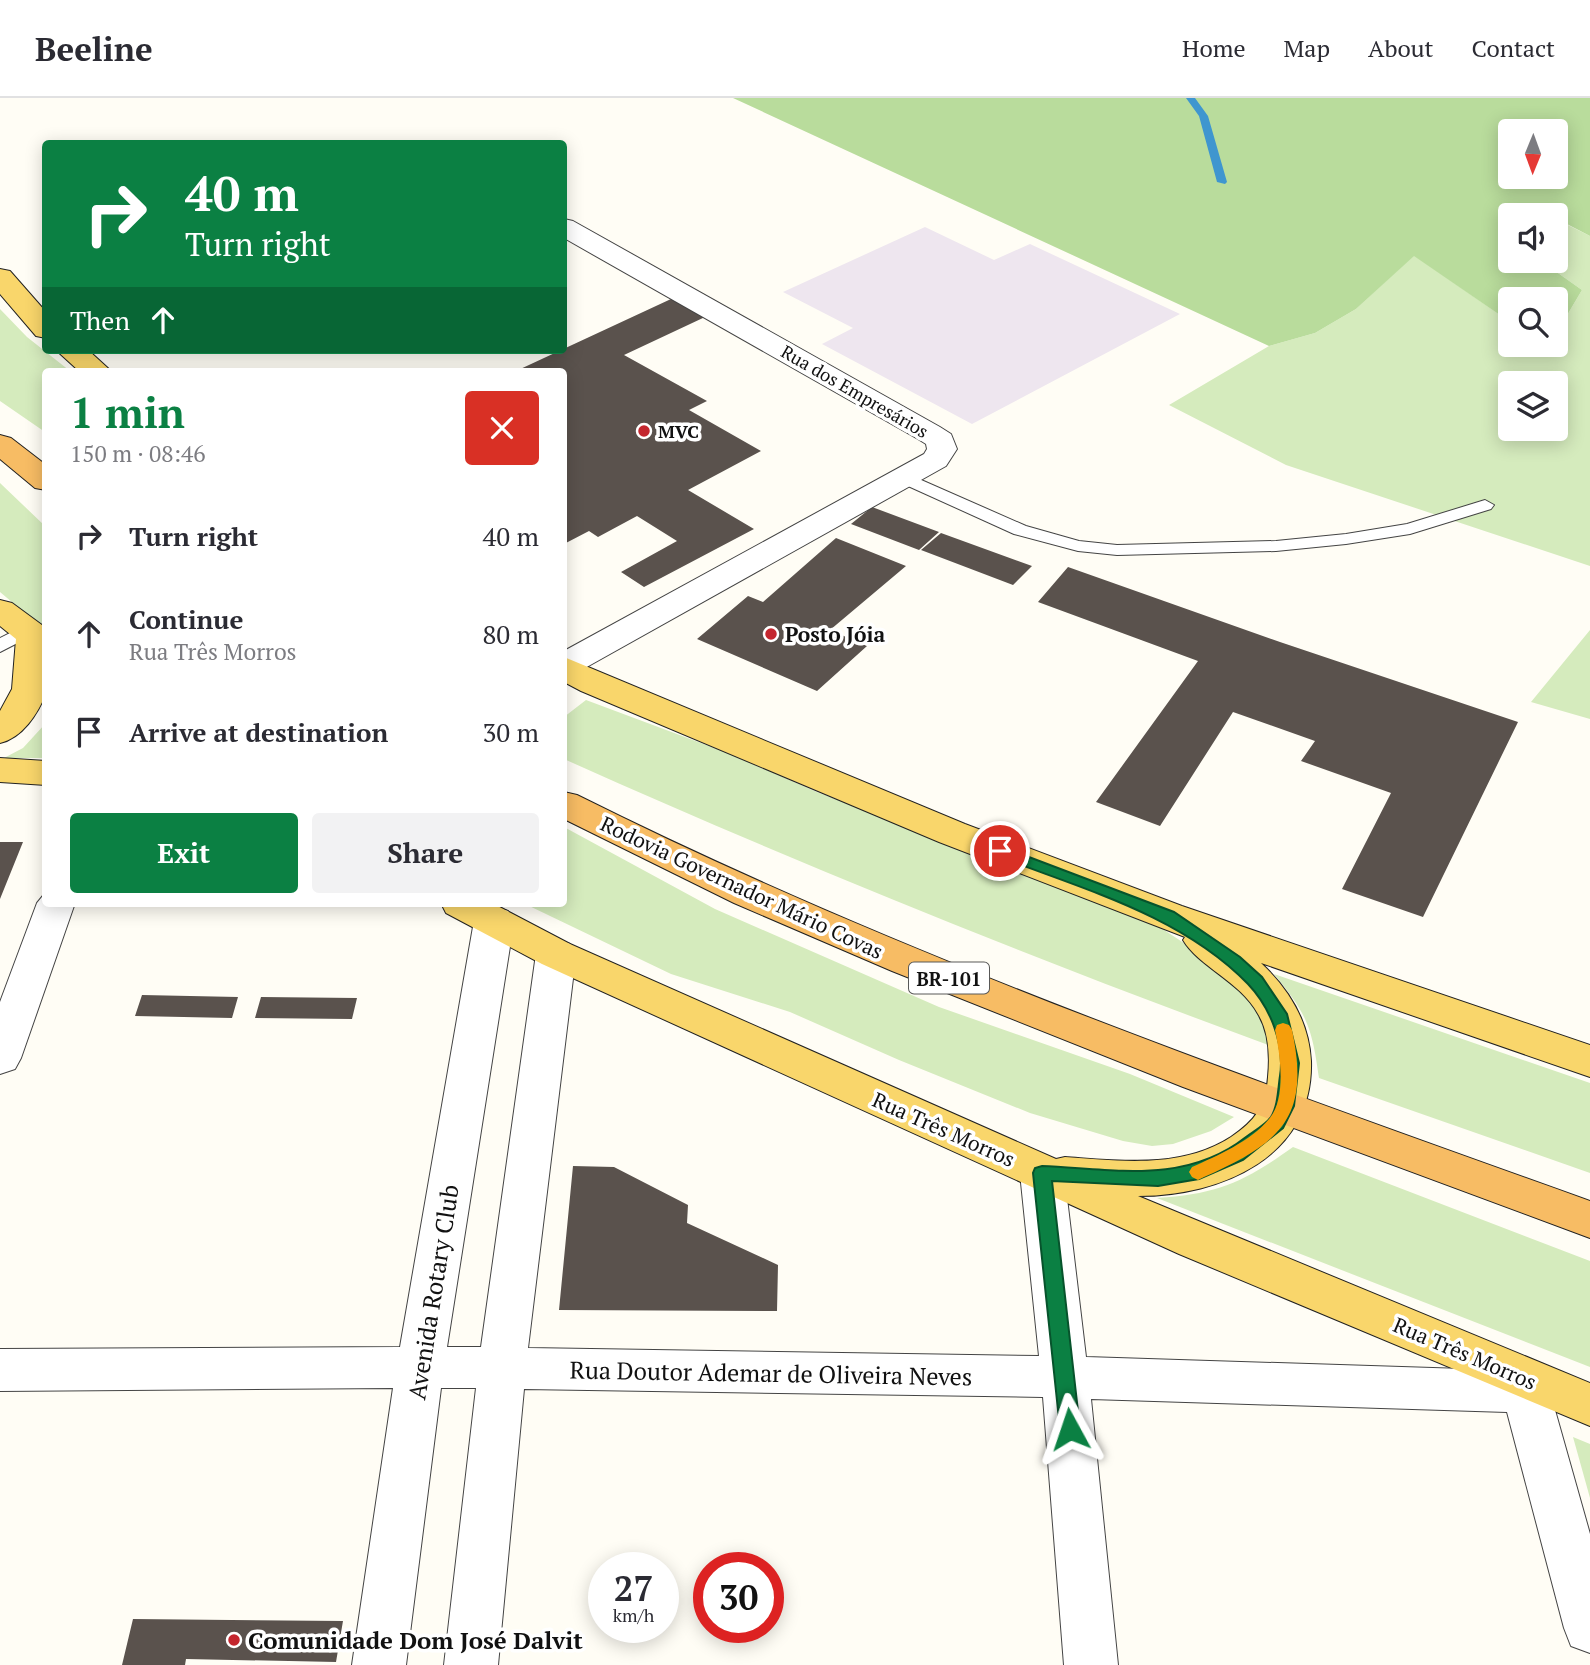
<!DOCTYPE html>
<html lang="en">
<head>
<meta charset="utf-8">
<style>
  :root { --surface:#fff; --page:#f2f2f3; --text:#2b2b33; --muted:#7c7c81; --line:#e1e1e2; --accent:#0b8043 }
  body { margin:0; font-family:"PT Serif",serif; background:var(--page); color:var(--text); height:100vh; display:flex; flex-direction:column; font-size:26px; white-space:nowrap }
  * { box-sizing:border-box; margin:0 }
  p { font-size:23px; color:var(--muted) }
  .icon { flex:none; width:38px; height:38px; fill:none; stroke:currentColor; stroke-width:2; stroke-linecap:round; stroke-linejoin:round }
  .map { position:relative; flex:1; overflow:hidden }
  .side { position:absolute; left:42px; top:270px; width:525px; height:539px; display:flex; flex-direction:column; background:var(--surface); border-radius:7px; box-shadow:0 4px 18px #0003 }
  .side>* { flex:none }
  .hud { position:absolute; left:42px; top:42px; width:525px; height:214px; border-radius:7px; box-shadow:0 4px 18px #0003; background:#0b8043; color:#fff; overflow:hidden }
  .needle { width:46px; rotate:181deg }
  .buttons { position:absolute; left:1498px; top:21px; display:grid; gap:14px }
  .buttons a { display:grid; place-items:center; width:70px; height:70px; border-radius:7px; background:var(--surface); box-shadow:0 4px 18px #0003; font-size:35px }
  .speed { position:absolute; left:588px; top:1454px; display:flex; gap:14px; font-size:35px; font-weight:700; text-align:center }
  .speed>* { display:grid; place-content:center; width:91px; height:91px; border-radius:50%; background:var(--surface); box-shadow:0 4px 18px #0003; line-height:1 }
  .speed small { font-size:18px; font-weight:400 }
  .speed .limit { border:10px solid #d22; background:#fff; color:#111 }
  .pin { position:absolute; display:grid; place-items:center; width:60px; height:60px; color:#fff; margin:-30px; border:4px solid #fff; border-radius:50%; box-shadow:0 2px 7px #0007 }
  .me { position:absolute; width:77px; margin:-38px; rotate:355deg; stroke-linejoin:round; filter:drop-shadow(0 0 5px #0008) }
  .turn { display:flex; align-items:center; gap:24px; height:147px; padding:0 28px; font-size:32px }
  .turn .icon { width:91px; height:91px; stroke-width:2.5 }
  .turn b { display:block; font-size:49px; line-height:60px }
  .then { display:flex; align-items:center; height:66px; padding:0 28px; background:#0003; gap:14px; font-size:26px }
  .round { display:grid; place-items:center; flex:none; width:74px; height:74px; border-radius:7px; background:var(--page) }
  .overview { display:flex; align-items:center; justify-content:space-between; height:119px; padding:0 28px }
  h1 { font-size:42px; font-weight:700; line-height:52px; color:var(--accent) }
  .action { display:flex; gap:14px; margin-top:auto; padding:14px 28px }
  .action a { flex:1; height:80px; border-radius:7px; background:var(--accent); color:#fff; font-size:28px; font-weight:700; line-height:80px; text-align:center }
  .action a+a { background:var(--page); color:var(--text) }
  ul { padding:0; list-style:none }
  li { display:flex; align-items:center; gap:21px; height:98px; padding:0 28px }
  li div { flex:1 }
  li b { display:block; font-size:26px }
  li em { font-style:normal }
  header { display:flex; align-items:center; gap:42px; box-sizing:border-box; height:98px; padding:0 35px; background:var(--surface); border-bottom:2px solid var(--line) }
  header strong { font-size:33px }
  nav { display:flex; gap:38px; margin-inline-start:auto; font-size:24px }
  .map>svg:first-child { display:block }
  .industrial { fill:#eee6ef }
  .green { fill:#d5ebbd; fill-rule:evenodd }
  .forest { fill:#b9dc9c; fill-rule:evenodd }
  .lines { fill:none; stroke-linecap:round; stroke-linejoin:round }
  .stream { fill:#3f96cf; fill-rule:evenodd }
  .building { fill:#5a524d }
  .service-casing { stroke:#444; stroke-width:2 }
  .minor-casing { stroke:#444; stroke-width:2 }
  .primary-casing { stroke:#222; stroke-width:2 }
  .trunk-casing { stroke:#222; stroke-width:2 }
  .service { fill:#fff; fill-rule:evenodd }
  .minor { fill:#fff; fill-rule:evenodd }
  .primary { fill:#f9d66b; fill-rule:evenodd }
  .trunk { fill:#f7bc64; fill-rule:evenodd }
  .route { fill:#0b8043; stroke:#07532c; stroke-width:2 }
  .slow { fill:#f59e0b }
  .poi-dot { fill:#c4262e; stroke:#fff; stroke-width:2.5 }
  .labels { text-anchor:middle; dominant-baseline:central; stroke-width:7; stroke-linejoin:round; paint-order:stroke }
  .far-street-label { font-size:18px; fill:#111; stroke:#fff }
  .far-poi-label { font-size:18px; font-weight:bold; fill:#111; stroke:#fff; text-anchor:start }
  .shield { fill:#fff; stroke:#585858; stroke-width:2 }
  .shield-label { font-size:19px; font-weight:bold; fill:#111 }
  .poi-label { font-size:21px; font-weight:bold; fill:#111; stroke:#fff; text-anchor:start }
  .street-label { font-size:21px; fill:#111; stroke:#fff }
  .near-street-label { font-size:24px; fill:#111; stroke:#fff }
  .near-poi-label { font-size:24px; font-weight:bold; fill:#111; stroke:#fff; text-anchor:start }
</style>
</head>
<body>
<header>
<strong>Beeline</strong>
<nav><a>Home</a><a>Map</a><a>About</a><a>Contact</a></nav>
</header>
<div class="map">
<svg width="1590" height="1567" viewBox="0 0 1590 1567">
  <rect width="100%" height="100%" fill="#fffdf5"/>
  <!-- industrial -->
  <path class="industrial" d="M925 129 994 162 1030 146 1180 216 972 326 822 246 853 230 783 194Z"/>
  <!-- green -->
  <path class="green" d="M1564 125 1590 138V468L1286 367 1169 307 1269 248 1315 235 1356 211 1414 157 1510 224V247H1542L1547 250 1550 247H1556V236L1582 192 1541 163H1556V134ZM1510 285H1556V331H1510Z
    M0 211 27 239 70 273H46L45 334 0 303Z
    M0 385 45 428V532L0 494Z
    M1590 532V621L1531 604Z
    M586 602 725 654 817 694 1149 822 1199 855 1242 889 1258 912 1271 948C1032 860 796 765 564 661V619Z
    M45 626V660H4L23 650Z
    M564 729 715 811 939 909 1130 976 1234 1019 1211 1033 1173 1046 1152 1048 1123 1043 1030 1015 899 962 790 914 671 876 523 805H564Z
    M1274 876 1590 985V1075L1319 980C1312 929 1307 916 1274 876Z
    M1293 1049 1590 1163V1269L1157 1100C1218 1096 1244 1084 1293 1049Z
    M1573 1339 1590 1346V1400Z"/>
  <!-- forest -->
  <path class="forest" d="M733 0H1590V138L1565 125 1556 134V117H1510V163H1541L1582 192 1556 236V201H1510V224L1414 158 1356 211 1315 235 1269 248ZM1510 33H1556V79H1510Z"/>
  <g class="lines">
    <!-- stream -->
    <path class="stream" d="M1186 0H1195L1208 18 1227 84 1225 86 1217 84 1199 18Z"/>
  </g>
  <!-- building -->
  <path class="building" d="M671 201 705 219 624 257 707 303 689 312 761 353 688 392 754 431 644 489 621 474 677 443 637 418 598 439 589 433 564 446V273H516Z
    M872 409 939 434 919 452 851 426Z
    M941 435 1032 468 1013 487 921 452Z
    M836 440 906 468 830 532 867 548 817 593 697 541 748 498 763 504Z
    M1068 469 1280 544 1518 624 1423 819 1342 791 1391 695 1301 663 1315 643 1233 614 1160 728 1096 704 1198 563 1038 504Z
    M0 744H23L0 801Z
    M142 897 238 899 232 920 135 918Z
    M261 899 357 900 352 921 255 920Z
    M573 1068 614 1069 688 1107 687 1125 778 1167 777 1213 559 1212Z
    M133 1521 343 1523 336 1564 186 1561 185 1567H122Z"/>
  <g class="lines">
    <defs>
      <path id="service" d="M903 374 1026 428 1079 443 1117 447 1276 443 1346 436 1407 426 1485 402 1494 407 1491 411 1410 436 1346 446 1276 453 1117 457 1078 453 1014 436 897 383 895 379 897 375Z
        M28 526 35 528 37 532 35 536 0 554V540Z"/>
      <path id="minor" d="M564 121 573 123 940 329 951 336 957 351 946 368 576 575 564 578V553L924 356 927 351 926 346 918 341 564 140Z
        M46 794V805H75L21 960 15 971 0 976V904L37 805Z
        M494 809 508 813 514 823 447 1249H481L536 856 542 846 556 842 570 846 576 856 528 1250 1039 1258 1020 1075 1026 1063 1042 1058 1058 1063 1064 1075 1086 1259 1526 1273 1542 1267 1559 1273 1566 1288 1559 1303 1553 1305 1590 1436V1555L1571 1548 1564 1530 1507 1314 1091 1301 1118 1567H1064L1043 1299 524 1291 498 1567H444L476 1290H441L406 1567H352L393 1290 0 1293V1251L400 1249 474 823 480 813Z"/>
      <path id="primary" d="M0 171 10 173 46 214V240L36 238 0 196Z
        M56 252H88L111 273H79Z
        M0 502 12 505 46 530V595C38 616 22 640 0 645V613L12 591 16 541 0 528Z
        M564 559 965 726 1182 808 1590 947V979L1261 865C1289 891 1309 924 1311 963 1314 1059 1221 1098 1138 1098L1590 1285V1328L1179 1156 542 866 446 815 441 805H492L570 846 1056 1061 1065 1059C1122 1063 1181 1071 1231 1039 1255 1023 1266 1008 1268 979 1270 959 1269 934 1258 916 1240 883 1199 869 1183 842L1185 839 939 744 581 593 564 584Z
        M0 660 46 663V687L0 684Z"/>
      <path id="trunk" d="M0 337 11 340 46 367V392L35 390 0 361Z
        M564 694 577 697C903 860 1248 980 1590 1103V1140L1183 989 892 873 734 805 564 721Z"/>
    </defs>
    <!-- service casing -->
    <use href="#service" class="service-casing"/>
    <!-- minor casing -->
    <use href="#minor" class="minor-casing"/>
    <!-- primary casing -->
    <use href="#primary" class="primary-casing"/>
    <!-- trunk casing -->
    <use href="#trunk" class="trunk-casing"/>
    <!-- service -->
    <use href="#service" class="service"/>
    <!-- minor -->
    <use href="#minor" class="minor"/>
    <!-- primary -->
    <use href="#primary" class="primary"/>
    <!-- trunk -->
    <use href="#trunk" class="trunk"/>
  </g>
  <!-- route -->
  <path class="route" d="M1000 748 1174 814 1240 859 1262 879 1287 916 1299 965 1294 1008 1283 1030 1243 1062 1199 1081 1158 1088 1052 1083 1080 1331 1077 1338 1070 1340 1063 1338 1060 1331 1033 1075 1035 1070 1042 1068C1114 1071 1185 1087 1246 1039 1254 1033 1265 1027 1271 1019 1278 1008 1278 991 1280 978 1285 946 1270 909 1248 886 1181 817 1082 791 995 757L992 753Z"/>
  <!-- slow -->
  <path class="slow" d="M1283 925 1289 927 1292 932C1311 1020 1280 1045 1204 1079L1198 1082 1192 1079 1189 1074 1192 1069C1217 1058 1251 1043 1269 1021 1287 1000 1280 956 1275 932L1277 927Z"/>
  <!-- markers -->
  <g class="poi-dot">
    <circle cx="644" cy="333" r="7"/>
    <circle cx="771" cy="536" r="7"/>
    <circle cx="234" cy="1542" r="7"/>
  </g>
  <g class="labels">
    <!-- far-street labels -->
    <g class="far-street-label">
      <text transform="translate(855 293) rotate(30)">Rua dos Empresários</text>
    </g>
    <!-- far-poi labels -->
    <g class="far-poi-label">
      <text x="658" y="333">MVC</text>
    </g>
    <!-- shield labels -->
    <rect class="shield" x="909" y="864.5" width="80" height="31" rx="5"/>
    <g class="shield-label">
      <text x="949" y="880">BR-101</text>
    </g>
    <!-- poi labels -->
    <g class="poi-label">
      <text x="785" y="536">Posto Jóia</text>
    </g>
    <!-- street labels -->
    <g class="street-label">
      <text transform="translate(742 789) rotate(25)">Rodovia Governador Mário Covas</text>
      <text transform="translate(944 1031) rotate(24)">Rua Três Morros</text>
      <text transform="translate(1465 1255) rotate(23)">Rua Três Morros</text>
    </g>
    <!-- near-street labels -->
    <g class="near-street-label">
      <text transform="translate(433 1194) rotate(-81)">Avenida Rotary Club</text>
      <text transform="translate(771 1275) rotate(1)">Rua Doutor Ademar de Oliveira Neves</text>
    </g>
    <!-- near-poi labels -->
    <g class="near-poi-label">
      <text x="248" y="1542">Comunidade Dom José Dalvit</text>
    </g>
  </g>
</svg>
<div class="buttons">
<a><svg class="needle" viewBox="-14 -14 28 28"><path d="M0-13l5 13h-10z" fill="#e53935"/><path d="M0 13l5-13h-10z" fill="#7c7c81"/></svg></a>
<a><svg class="icon" aria-label="sound" viewBox="0 0 24 24"><path d="M4 9h4l5-4v14l-5-4H4zM17 9q2 3 0 6"/></svg></a>
<a><svg class="icon" aria-label="search" viewBox="0 0 24 24"><circle cx="10" cy="10" r="6"/><path d="M15 15l6 6"/></svg></a>
<a><svg class="icon" aria-label="layers" viewBox="0 0 24 24"><path d="M12 4l9 5-9 5-9-5zM3 14l9 5 9-5"/></svg></a>
</div>
<div class="speed"><div>27<small>km/h</small></div><div class="limit">30</div></div>
<div class="pin" style="left:1000px;top:753px;background:#d93025"><svg class="icon" aria-label="arrive" viewBox="0 0 24 24"><path d="M6 21V4h12l-3 4 3 4H6"/></svg></div>
<svg class="me" style="left:1070px;top:1331px" viewBox="-20 -20 40 40"><path d="M0-17L14 15 0 8-14 15z" fill="#0b8043" stroke="#fff" stroke-width="4"/></svg>
<div class="hud">
<div class="turn"><svg class="icon" aria-label="right" viewBox="0 0 24 24"><path d="M7 20v-9h11M14 6l5 5-5 5"/></svg><div><b>40 m</b>Turn right</div></div>
<div class="then">Then<svg class="icon" aria-label="ahead" viewBox="0 0 24 24"><path d="M12 20V5M6 11l6-6 6 6"/></svg></div>
</div>
<section class="side">
<div class="overview"><div><h1>1 min</h1><p>150 m · 08:46</p></div><a class="round" style="background:#d93025;color:#fff"><svg class="icon" aria-label="close" viewBox="0 0 24 24"><path d="M6 6l12 12M18 6L6 18"/></svg></a></div>
<ul>
<li><svg class="icon" aria-label="right" viewBox="0 0 24 24"><path d="M7 20v-9h11M14 6l5 5-5 5"/></svg><div><b>Turn right</b></div><em>40 m</em></li>
<li><svg class="icon" aria-label="ahead" viewBox="0 0 24 24"><path d="M12 20V5M6 11l6-6 6 6"/></svg><div><b>Continue</b><p>Rua Três Morros</p></div><em>80 m</em></li>
<li><svg class="icon" aria-label="arrive" viewBox="0 0 24 24"><path d="M6 21V4h12l-3 4 3 4H6"/></svg><div><b>Arrive at destination</b></div><em>30 m</em></li>
</ul>
<div class="action"><a>Exit</a><a>Share</a></div>
</section>
</div>
</body>
</html>
